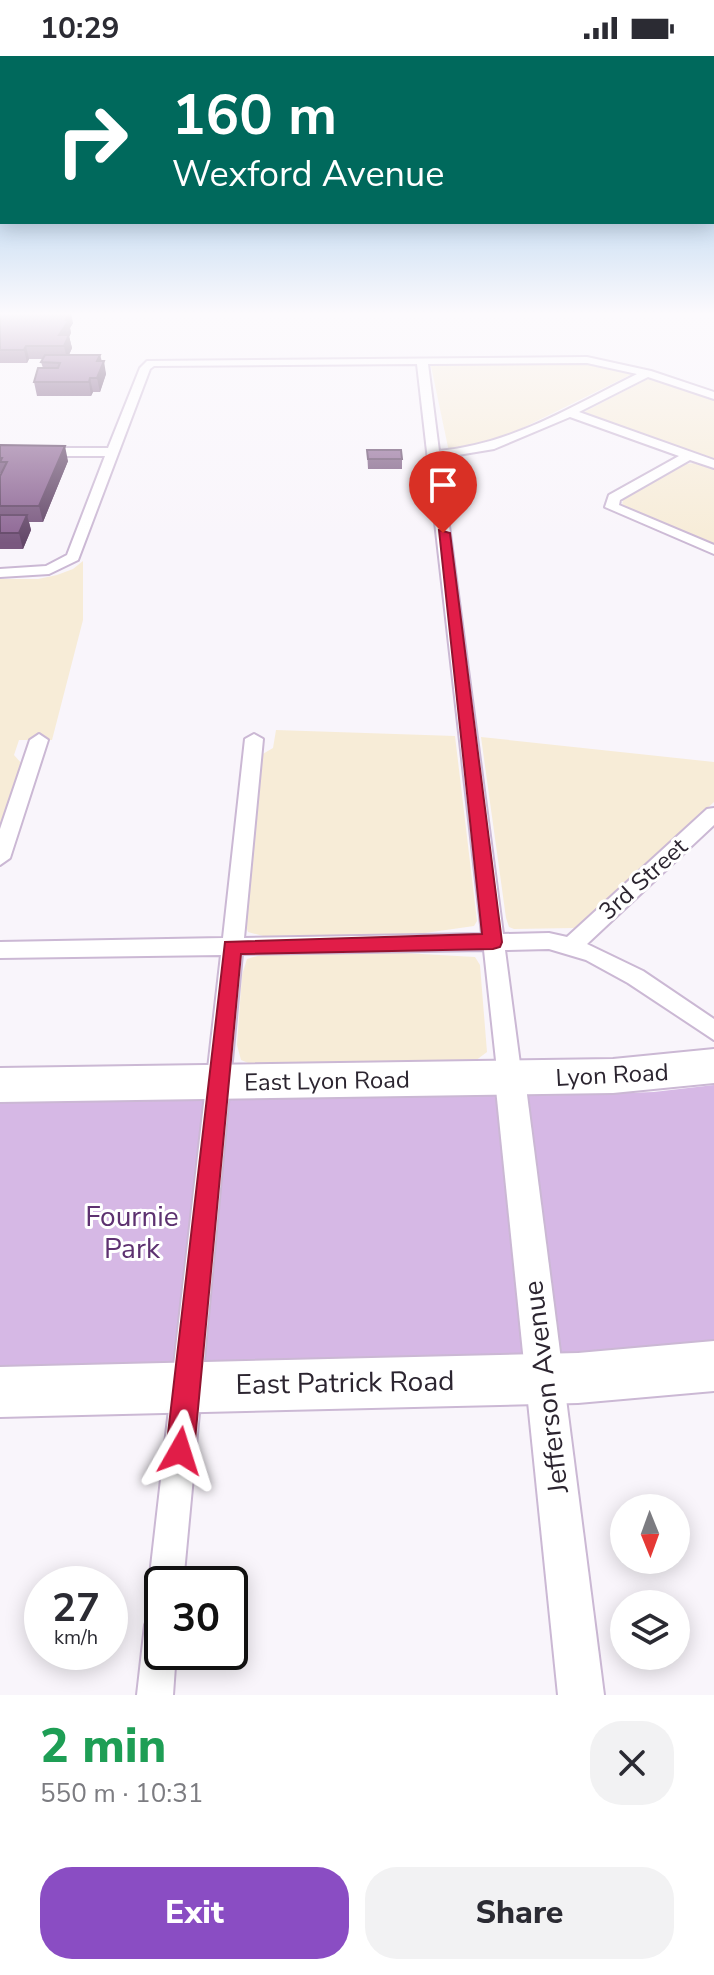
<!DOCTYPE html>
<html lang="en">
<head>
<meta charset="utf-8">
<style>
  :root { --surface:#fff; --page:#f2f2f3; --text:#2b2b33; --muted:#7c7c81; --accent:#8a4dc3 }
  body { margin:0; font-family:"Nunito Sans",sans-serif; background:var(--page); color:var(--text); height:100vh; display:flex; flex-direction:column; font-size:30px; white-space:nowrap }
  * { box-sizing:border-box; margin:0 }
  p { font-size:26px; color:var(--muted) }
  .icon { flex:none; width:44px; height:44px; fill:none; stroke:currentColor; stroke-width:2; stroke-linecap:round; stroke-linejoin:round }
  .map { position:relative; height:1639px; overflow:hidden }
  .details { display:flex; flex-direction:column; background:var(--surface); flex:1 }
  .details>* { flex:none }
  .banner { position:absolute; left:0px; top:0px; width:714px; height:168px; box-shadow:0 4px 20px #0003; background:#00695c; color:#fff; overflow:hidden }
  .needle { width:52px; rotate:179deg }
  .tools { position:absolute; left:610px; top:1438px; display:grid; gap:16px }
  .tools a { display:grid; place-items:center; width:80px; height:80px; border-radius:50%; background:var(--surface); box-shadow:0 4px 20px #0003; font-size:40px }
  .speed { position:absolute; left:24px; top:1510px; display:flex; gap:16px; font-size:40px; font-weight:700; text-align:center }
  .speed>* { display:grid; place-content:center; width:104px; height:104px; border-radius:50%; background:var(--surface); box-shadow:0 4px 20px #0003; line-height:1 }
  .speed small { font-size:20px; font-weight:400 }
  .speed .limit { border:4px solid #111; border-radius:12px; background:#fff; color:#111 }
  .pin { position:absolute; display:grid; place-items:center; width:68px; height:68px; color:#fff; margin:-82px -34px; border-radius:50% 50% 50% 0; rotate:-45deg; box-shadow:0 0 8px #0007 }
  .pin .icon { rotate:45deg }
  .me { position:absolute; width:88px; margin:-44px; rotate:6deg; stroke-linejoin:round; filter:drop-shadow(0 0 6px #0008) }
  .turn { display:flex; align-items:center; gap:28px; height:168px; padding:0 40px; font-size:36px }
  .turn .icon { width:104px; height:104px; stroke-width:2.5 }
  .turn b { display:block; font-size:56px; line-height:68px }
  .round { display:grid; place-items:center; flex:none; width:84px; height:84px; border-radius:32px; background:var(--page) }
  .summary { display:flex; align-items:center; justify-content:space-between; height:136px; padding:0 40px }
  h1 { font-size:48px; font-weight:800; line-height:60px; color:#1e9e55 }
  .button { display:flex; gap:16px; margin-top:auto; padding:16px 40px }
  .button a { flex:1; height:92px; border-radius:32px; background:var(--accent); color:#fff; font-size:32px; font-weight:800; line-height:92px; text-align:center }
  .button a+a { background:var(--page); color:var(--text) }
  .status { display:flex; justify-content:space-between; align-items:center; height:56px; padding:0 40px; background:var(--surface); direction:ltr }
  .status svg { height:22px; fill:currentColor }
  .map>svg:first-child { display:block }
  .commercial { fill:#f7ecd7 }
  .green { fill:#d6b8e5 }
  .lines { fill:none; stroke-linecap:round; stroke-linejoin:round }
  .minor-casing { stroke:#cbb8d4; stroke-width:4 }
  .tertiary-casing { stroke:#cbb8d4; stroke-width:4 }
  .trunk-casing { stroke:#cbb8d4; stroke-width:4 }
  .minor { fill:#fff; fill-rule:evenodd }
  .tertiary { fill:#fff; fill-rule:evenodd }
  .trunk { fill:#fff; fill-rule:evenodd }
  .wall { fill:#79587f }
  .shaded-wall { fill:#634768 }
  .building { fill:#8d6694; stroke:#634768; stroke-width:2 }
  .route { fill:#e11d48; stroke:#92132f; stroke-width:2 }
  .labels { text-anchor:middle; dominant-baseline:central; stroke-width:6; stroke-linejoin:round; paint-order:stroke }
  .street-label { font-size:24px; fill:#2c2530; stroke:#fff }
  .near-park-label { font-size:28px; fill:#5d3170; stroke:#fff }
  .near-street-label { font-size:28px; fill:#2c2530; stroke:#fff }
</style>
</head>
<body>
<div class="status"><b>10:29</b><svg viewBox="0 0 49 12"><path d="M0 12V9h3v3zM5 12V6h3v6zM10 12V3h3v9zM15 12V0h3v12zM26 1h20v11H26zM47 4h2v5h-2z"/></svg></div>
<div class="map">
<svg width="714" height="1639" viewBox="0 0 714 1639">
  <rect width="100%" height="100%" fill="#f9f5fb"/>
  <!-- commercial -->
  <path class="commercial" d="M584 306 632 318 486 390 449 396 431 310 433 308Z
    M648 323 714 343V404L582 357Z
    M695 407 714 411V490L622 450 623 443 685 408Z
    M83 505V564L52 684H19L14 699 22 708 0 772V523H38L57 519 73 513Z
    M276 674 455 680 477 865 474 870 418 878 263 880 248 876 245 867 261 699 273 692Z
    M481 681 714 706V746L575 872 514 873 509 871 506 862Z
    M404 897 475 901 480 909 487 996 475 1005 461 1007 253 1009 241 1004 237 989 242 919 247 903 264 898Z"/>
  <!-- green -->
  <path class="green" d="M714 1029V1286L592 1300 0 1312V1046L570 1039 654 1036Z"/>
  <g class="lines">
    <defs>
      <path id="minor" d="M587 301 651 315 714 336V343L648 321 579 356 714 404V412L690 404 620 444 619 449 714 489V498L605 451 609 439 679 400 570 361 494 393 440 402 503 878 549 877 567 881 707 753 714 752V769L587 888 643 915 714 963V984L628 927 586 904 549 893 505 894 522 1023 518 1030 510 1033 502 1030 498 1023 484 894 242 898 183 1528H162V1543L154 1540 149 1528 221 899 0 902V886L223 882 245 683 254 678 263 683 244 882 482 878 417 308 154 310 150 313 78 504 49 518 0 521V513L46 510 67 499 105 400H48L42 396 48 392H108L140 312 147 305ZM587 307 637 318C572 350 513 388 439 395L428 308Z
        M39 678 48 684 10 802 0 809V773L30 684Z
        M162 1552V1596H176L173 1639H137L145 1569 150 1557Z"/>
      <path id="tertiary" d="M510 1010 521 1014 525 1023 604 1639H558L495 1023 499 1014Z"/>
      <path id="trunk" d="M714 993V1027L613 1037 0 1046V1012L613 1003Z
        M714 1285V1335L578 1347 0 1361V1311L578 1297Z"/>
    </defs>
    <!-- minor casing -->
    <use href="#minor" class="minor-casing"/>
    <!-- tertiary casing -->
    <use href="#tertiary" class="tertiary-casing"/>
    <!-- trunk casing -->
    <use href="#trunk" class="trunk-casing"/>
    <!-- minor -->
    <use href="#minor" class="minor"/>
    <!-- tertiary -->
    <use href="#tertiary" class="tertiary"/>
    <!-- trunk -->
    <use href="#trunk" class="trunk"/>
  </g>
  <!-- wall -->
  <path class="wall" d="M0 257 73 267 70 272 71 277 69 280 72 292 69 299H100L106 318 100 336H93L91 340H37L34 326 43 312 41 306 43 303H29L27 307H0Z
    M0 389 68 405 43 466H29L31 474 23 493H0V420L1 417H0Z
    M367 394 402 403V413H368Z"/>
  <!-- shaded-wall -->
  <path class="shaded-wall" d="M69 257H71L73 267 70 272 71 277 69 280 72 292 67 303 64 290 59 279Z
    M26 290 29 303 27 307 24 294Z
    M100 299 102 310 104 305 106 318 100 336 97 322V305Z
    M90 322 93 336 91 340 89 326Z
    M65 390 68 405 43 466 39 450Z
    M27 459 31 474 23 493 19 477Z"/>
  <!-- building -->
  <path class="building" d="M0 257H69L66 264H69L59 279H69L64 290H26L24 294H0Z
    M45 299H100L97 305H104L97 322H90L89 326H34L38 312H58L60 307 41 306Z
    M0 389 65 390 39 450H0V420L7 406H0L2 402H0Z
    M367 394H401L402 403H368Z
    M0 459H27L19 477H0Z"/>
  <!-- sky -->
  <linearGradient id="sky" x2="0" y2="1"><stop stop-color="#7db3e3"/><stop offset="0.53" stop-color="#fcfafd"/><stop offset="1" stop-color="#fcfafd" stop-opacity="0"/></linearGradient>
  <rect width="714" height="487" fill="url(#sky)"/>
  <!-- route -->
  <path class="route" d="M439 474 450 477 502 886 500 891 493 893 241 898 194 1395 190 1404 180 1409 170 1404 166 1395 225 886 482 878Z"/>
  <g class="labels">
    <!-- street labels -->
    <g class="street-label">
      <text transform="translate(643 823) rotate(-42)">3rd Street</text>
      <text transform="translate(612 1019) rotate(-3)">Lyon Road</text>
      <text transform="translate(327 1025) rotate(-1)">East Lyon Road</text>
    </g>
    <!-- near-park labels -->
    <g class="near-park-label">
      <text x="132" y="1161">Fournie<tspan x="132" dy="32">Park</tspan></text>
    </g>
    <!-- near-street labels -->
    <g class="near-street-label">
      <text transform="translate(345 1327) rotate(-1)">East Patrick Road</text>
      <text transform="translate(546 1331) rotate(-97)">Jefferson Avenue</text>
    </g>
  </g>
</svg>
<div class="tools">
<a><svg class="needle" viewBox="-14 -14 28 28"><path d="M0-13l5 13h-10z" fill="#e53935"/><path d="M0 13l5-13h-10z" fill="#7c7c81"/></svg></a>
<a><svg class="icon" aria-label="layers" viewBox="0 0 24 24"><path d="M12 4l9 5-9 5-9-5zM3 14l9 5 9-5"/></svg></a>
</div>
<div class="speed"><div>27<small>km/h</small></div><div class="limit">30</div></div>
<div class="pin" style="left:443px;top:477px;background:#d93025"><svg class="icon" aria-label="arrive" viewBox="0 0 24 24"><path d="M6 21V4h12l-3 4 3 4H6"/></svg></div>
<svg class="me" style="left:180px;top:1395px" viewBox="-20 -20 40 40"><path d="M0-17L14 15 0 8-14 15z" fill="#e11d48" stroke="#fff" stroke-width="4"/></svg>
<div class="banner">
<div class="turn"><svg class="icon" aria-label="right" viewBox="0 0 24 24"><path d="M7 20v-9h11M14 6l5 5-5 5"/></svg><div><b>160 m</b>Wexford Avenue</div></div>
</div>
</div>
<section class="details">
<div class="summary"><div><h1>2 min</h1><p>550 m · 10:31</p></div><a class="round"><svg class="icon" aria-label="close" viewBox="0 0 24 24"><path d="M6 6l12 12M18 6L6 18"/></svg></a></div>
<div class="button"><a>Exit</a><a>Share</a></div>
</section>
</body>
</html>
